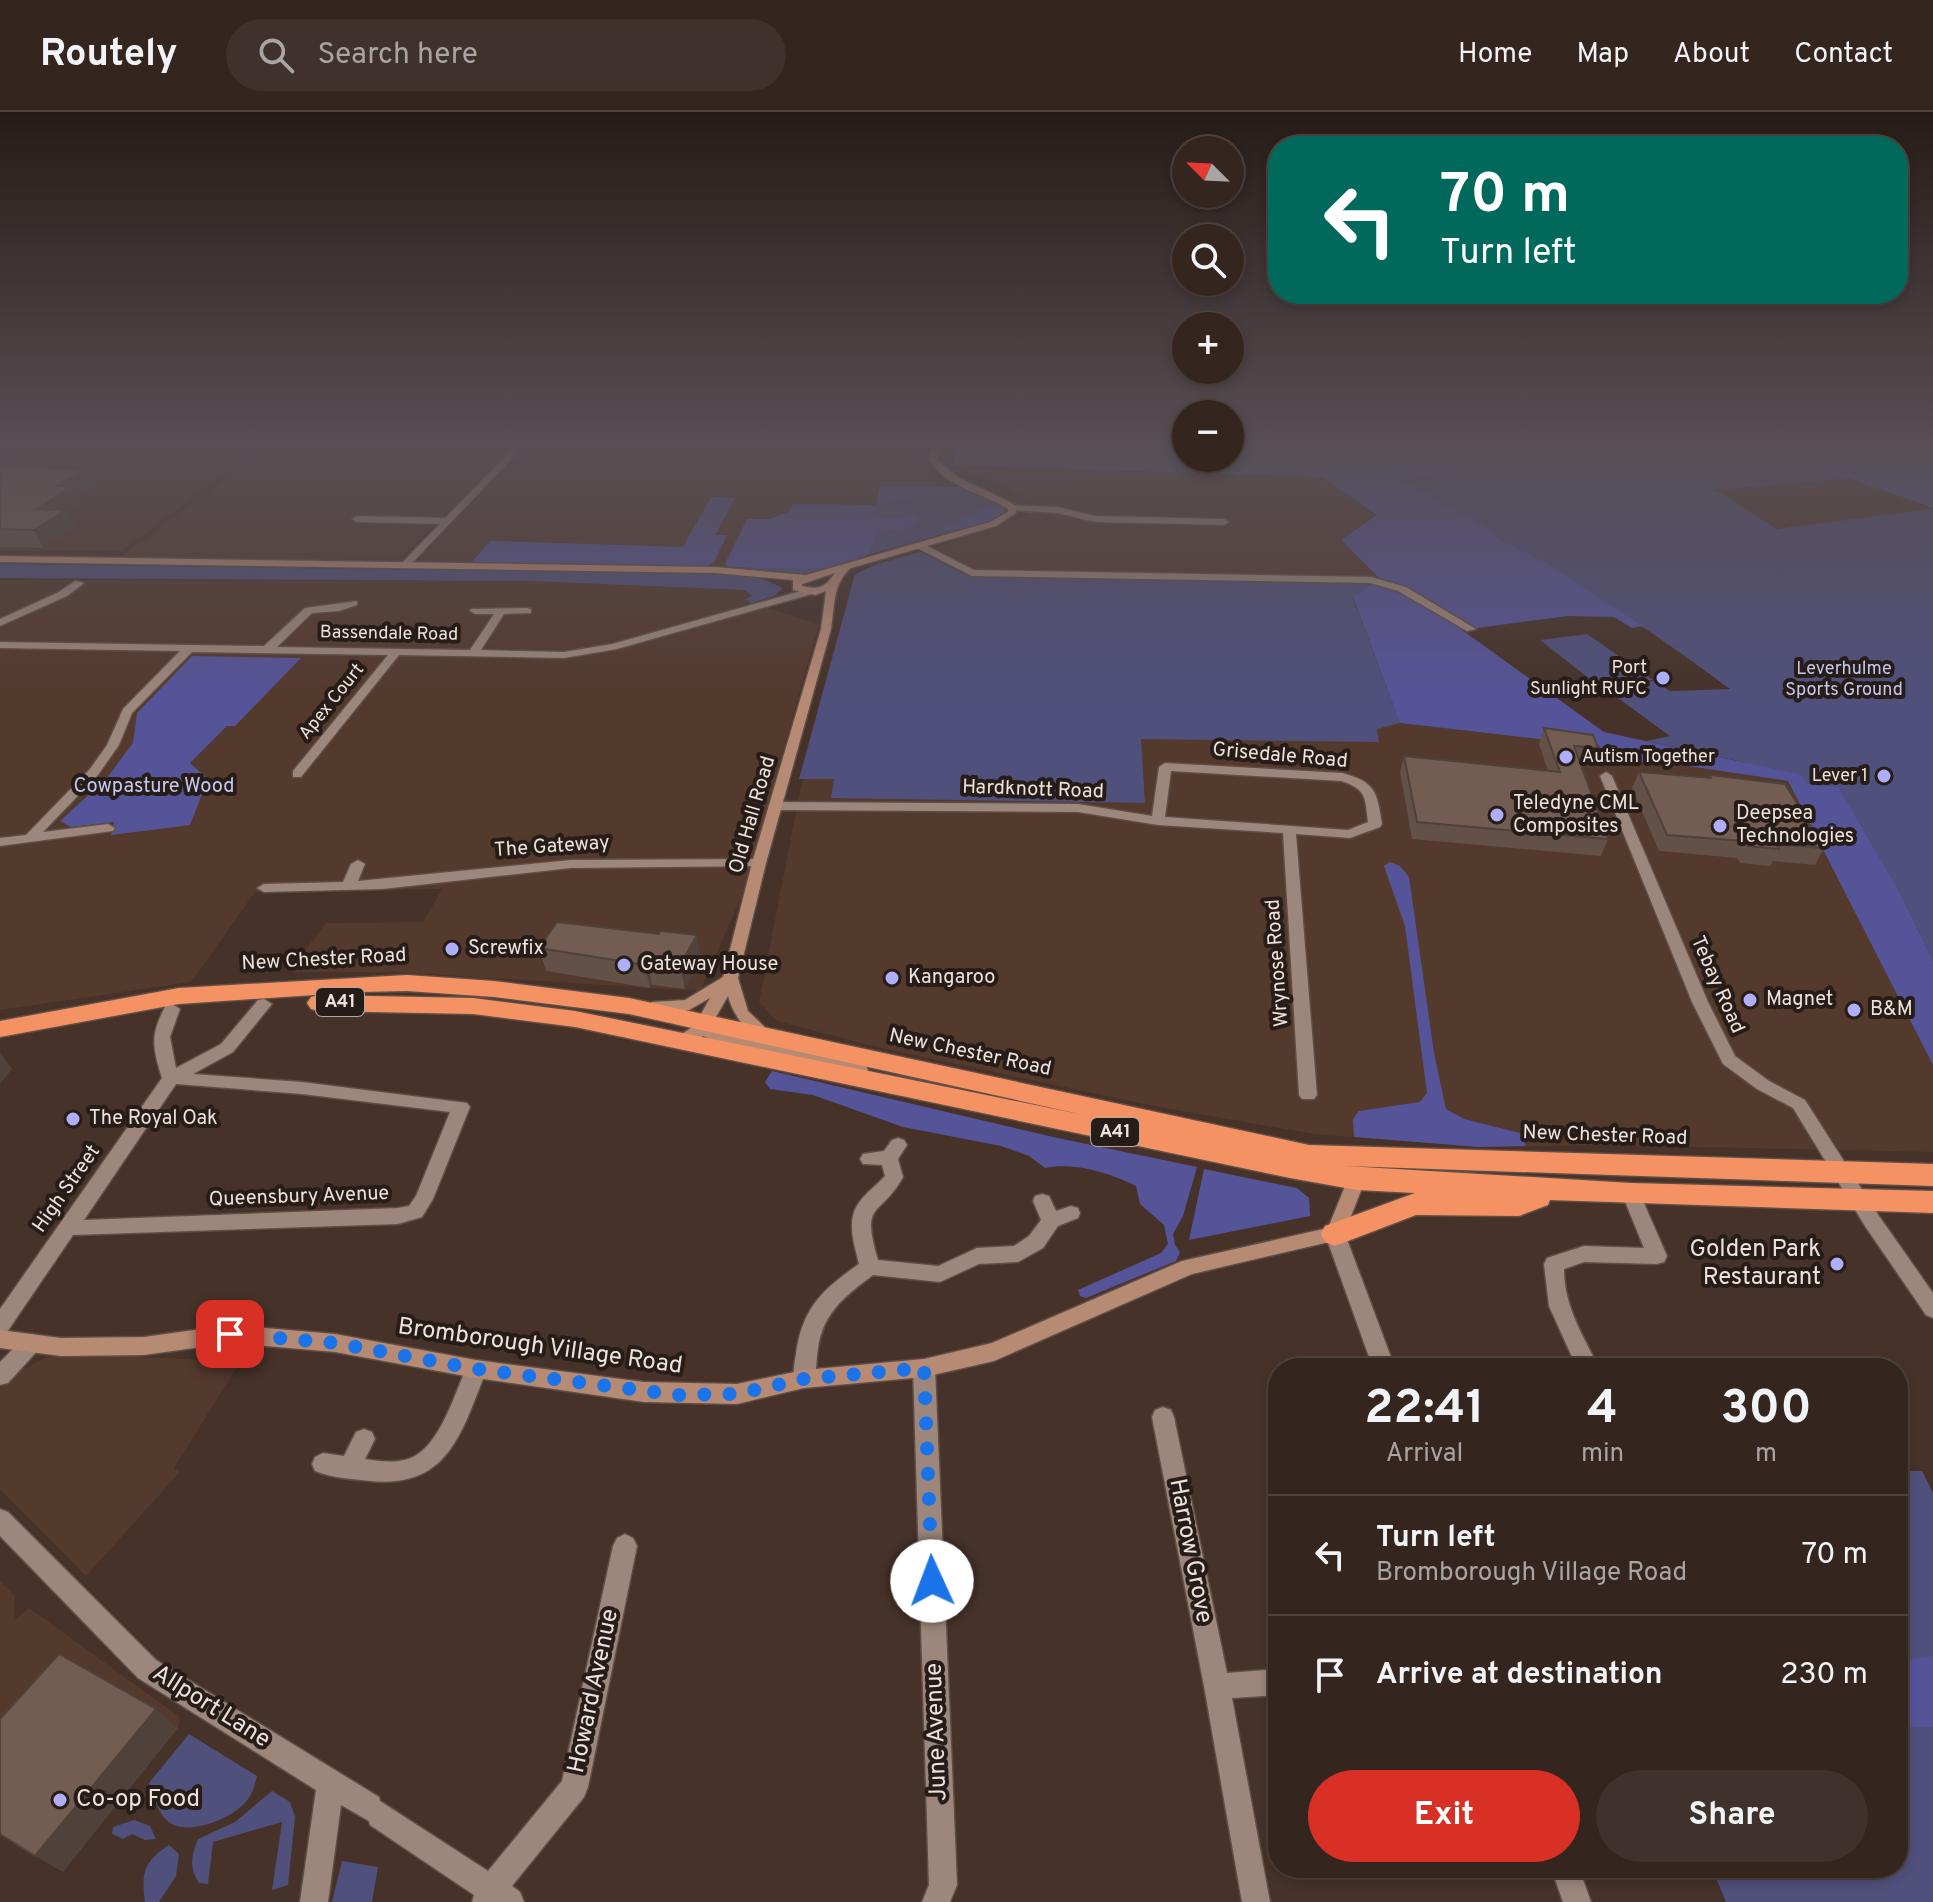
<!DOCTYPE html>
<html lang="en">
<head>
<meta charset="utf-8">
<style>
  :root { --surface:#34261f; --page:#3f322c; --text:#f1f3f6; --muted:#a9a5a4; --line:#4e433d; --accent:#d93025 }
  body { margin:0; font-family:Overpass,sans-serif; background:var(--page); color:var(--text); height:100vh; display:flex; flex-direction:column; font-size:30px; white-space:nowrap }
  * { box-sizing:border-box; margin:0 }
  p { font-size:26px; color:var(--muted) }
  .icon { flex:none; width:44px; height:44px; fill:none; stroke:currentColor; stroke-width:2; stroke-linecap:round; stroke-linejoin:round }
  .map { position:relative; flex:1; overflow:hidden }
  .drawer { position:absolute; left:1268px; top:1246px; width:640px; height:520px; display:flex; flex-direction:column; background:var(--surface); border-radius:32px; box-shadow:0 4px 12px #0003,0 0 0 2px var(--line) }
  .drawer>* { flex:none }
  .hud { position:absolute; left:1268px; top:24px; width:640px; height:168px; border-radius:32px; box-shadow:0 4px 12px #0003,0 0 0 2px var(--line); background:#00695c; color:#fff; overflow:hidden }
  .needle { width:52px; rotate:294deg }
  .fabs { position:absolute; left:1172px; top:24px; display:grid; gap:16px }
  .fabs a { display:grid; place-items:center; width:72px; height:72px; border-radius:50%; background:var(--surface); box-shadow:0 4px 12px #0003,0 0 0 2px var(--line); font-size:40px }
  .pin { position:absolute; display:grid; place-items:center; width:68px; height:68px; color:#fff; margin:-34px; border-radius:16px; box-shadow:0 4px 12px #0006 }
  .me { position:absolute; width:88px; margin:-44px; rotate:358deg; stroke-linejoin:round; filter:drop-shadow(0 0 6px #0008) }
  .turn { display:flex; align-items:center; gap:28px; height:168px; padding:0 40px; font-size:36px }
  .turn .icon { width:104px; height:104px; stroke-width:2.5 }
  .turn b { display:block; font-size:56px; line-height:68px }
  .eta { display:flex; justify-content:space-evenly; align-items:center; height:136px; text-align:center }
  .eta b { font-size:48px; font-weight:700; line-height:56px }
  .action { display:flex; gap:16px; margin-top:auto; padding:16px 40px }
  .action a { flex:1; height:92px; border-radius:48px; background:var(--accent); color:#fff; font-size:32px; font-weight:700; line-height:92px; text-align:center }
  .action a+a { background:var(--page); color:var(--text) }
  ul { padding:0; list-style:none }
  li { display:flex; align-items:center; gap:24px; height:120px; padding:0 40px; border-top:2px solid var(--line) }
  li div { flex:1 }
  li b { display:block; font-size:30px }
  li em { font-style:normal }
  header { display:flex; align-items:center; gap:48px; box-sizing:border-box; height:112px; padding:0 40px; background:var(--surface); border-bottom:2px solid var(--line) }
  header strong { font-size:38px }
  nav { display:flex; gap:44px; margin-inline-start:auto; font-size:28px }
  .search { width:560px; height:72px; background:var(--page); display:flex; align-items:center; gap:20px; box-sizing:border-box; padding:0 28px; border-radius:44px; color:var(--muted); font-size:30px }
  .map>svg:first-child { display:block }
  .built { fill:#54392d }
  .green { fill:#50507c }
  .forest { fill:#565499 }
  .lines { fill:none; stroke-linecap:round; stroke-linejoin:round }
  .street-casing { stroke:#5f4e46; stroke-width:3 }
  .secondary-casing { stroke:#5f4e46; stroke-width:3 }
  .highway-casing { stroke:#5f4e46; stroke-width:3 }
  .street { fill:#9d867b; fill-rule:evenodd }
  .secondary { fill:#b78a74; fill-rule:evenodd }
  .highway { fill:#f59263; fill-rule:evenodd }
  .wall { fill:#635047 }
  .shaded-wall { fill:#50413a }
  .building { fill:#735d53; stroke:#50413a; stroke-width:2 }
  .route { stroke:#1a73e8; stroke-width:14; stroke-dasharray:0 25.2 }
  .poi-dot { fill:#aeaefb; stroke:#261d18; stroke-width:3 }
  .labels { text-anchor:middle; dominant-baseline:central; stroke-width:8; stroke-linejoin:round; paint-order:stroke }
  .far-street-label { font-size:18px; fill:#efe2dc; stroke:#261d18 }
  .far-poi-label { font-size:18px; fill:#efe2dc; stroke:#261d18; text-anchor:end }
  .far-park-label { font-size:18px; fill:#c7c8f1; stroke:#261d18 }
  .shield { fill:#261d18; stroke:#b3a7a1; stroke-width:2 }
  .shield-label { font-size:18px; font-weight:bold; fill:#efe2dc }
  .street-label { font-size:20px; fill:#efe2dc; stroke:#261d18 }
  .park-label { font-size:20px; fill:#c7c8f1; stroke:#261d18 }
  .poi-label { font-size:20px; fill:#efe2dc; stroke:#261d18; text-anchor:start }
  .near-poi-label { font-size:24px; fill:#efe2dc; stroke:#261d18; text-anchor:end }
  .near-street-label { font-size:24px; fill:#efe2dc; stroke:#261d18 }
</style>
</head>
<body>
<header>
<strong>Routely</strong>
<div class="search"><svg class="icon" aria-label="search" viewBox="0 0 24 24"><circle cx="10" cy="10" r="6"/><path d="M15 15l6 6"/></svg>Search here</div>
<nav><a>Home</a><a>Map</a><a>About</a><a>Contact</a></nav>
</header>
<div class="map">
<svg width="1933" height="1790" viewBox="0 0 1933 1790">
  <rect width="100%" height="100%" fill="#463229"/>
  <!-- built -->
  <path class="built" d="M0 333H230L228 335 261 334 122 439H0Z
    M271 333H516L398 448 120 446Z
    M541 336 910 343 922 347 932 362 965 375 880 374 876 393 793 392 789 400 770 407H747L725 452 728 455 419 450 421 444 515 346 524 339Z
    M952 353 1322 365 1377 403 1380 467 1400 611 1599 634 1608 650H1660L1788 669 1933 953V1040L1603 1033 1479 1035 1314 1022 1159 995 881 936 777 909 759 890 800 680 863 459 943 434 1027 403 1029 392 1010 376Z
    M1854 366 1933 397 1777 417 1713 378Z
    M0 468 531 469 744 478 754 485 751 491 819 512 743 781 700 879 395 860H289L326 811 423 810 442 777 255 780 191 870 0 898Z
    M68 1241 240 1250 174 1356 180 1360 86 1464 0 1377V1269L14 1257 26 1256 47 1245Z
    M0 1469 15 1484 14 1509 29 1496 180 1605 178 1616 63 1760 0 1720Z"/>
  <!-- green -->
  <path class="green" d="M1758 334 1854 366 1715 378 1777 417 1933 397V849L1901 783 1806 672 1743 650 1646 629 1670 624 1604 576 1655 569 1670 579 1730 577C1653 520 1575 467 1491 422L1488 416 1399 368 1616 336 1646 350Z
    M880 374C906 374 997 368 1005 400L994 408 867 443 817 461 786 463 725 452 747 407H770L789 400 793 392 876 393Z
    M920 440 966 463 1376 470 1353 486 1400 611 1377 617 1379 630 1141 627 1145 691 831 686 834 667H799L855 462 877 452Z
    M0 452 740 462 760 466 783 476 774 484 751 491 745 487 753 484 744 478 531 469 0 466Z
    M1587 522 1653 568 1600 575 1540 528Z
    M1898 1359H1922L1933 1381V1790H1726L1712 1756H1898Z
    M189 1622 257 1664C255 1671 253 1681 248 1687 236 1705 194 1722 174 1713 159 1707 154 1685 149 1671Z
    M272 1679 290 1690 295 1705 288 1773 272 1778 282 1710 213 1730 208 1772 199 1771C189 1756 191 1744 198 1727L235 1710Z
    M134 1708 150 1714 156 1727 145 1728 132 1722 123 1727 112 1722 113 1715Z
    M169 1733 179 1742 176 1764 159 1790H145C141 1761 144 1749 169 1733Z
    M342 1749 378 1755 372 1790H332Z"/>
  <!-- forest -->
  <path class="forest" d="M957 333H1186V346H1230V333H1933V396L1758 334 1646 350 1616 336 1401 368 1488 416 1491 422 1551 454 1643 514 1632 516 1614 505 1568 504 1462 518 1604 620 1802 663 1806 672 1838 675 1901 783 1933 849V953L1788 669 1660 650H1608L1599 634 1400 611 1353 485 1380 467 1341 428 1377 403 1322 365 952 353Z
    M880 374 965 375 988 385 925 382 876 393 872 401 886 406 916 404V410L909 417 879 419 867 443 829 457 728 455 725 452 747 407H770L789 400 793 392 876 393Z
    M711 385 735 386 715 423H727L714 450 704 455 471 451 490 429 683 435Z
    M988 394 1004 395 1005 400C992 413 959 421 942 416Z
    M192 544 301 546 235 614H227L190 651 208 667 190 713 111 723 114 710 71 715 60 709 106 667 133 631 137 601Z
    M1390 750 1400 754 1409 765 1434 941 1446 997 1464 1007 1520 1021 1526 1034 1479 1035 1354 1025 1353 1007 1359 999 1420 990 1427 981 1405 814 1384 754Z
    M772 959 1053 1025 1197 1055 1183 1104 1173 1122 1175 1133 1180 1140 1176 1149 1086 1186 1080 1184 1078 1178 1161 1141 1168 1132 1164 1113 1140 1092 1136 1074C1110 1061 1075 1050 1045 1056L1029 1044 1001 1034 903 1015 813 983 770 977 765 970Z
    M1204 1057 1297 1076 1309 1086 1310 1104 1189 1128Z
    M1933 1544V1615H1898V1549Z"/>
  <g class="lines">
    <defs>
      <path id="street" d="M517 333H525L408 455 400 453 440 412 357 410 352 407 357 404 445 406Z
        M1013 393 1058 395 1095 404 1224 407 1229 410 1224 413 1095 410 1058 401 1010 398V394Z
        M915 431H921L974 458 1371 465 1406 475 1476 517 1467 519 1398 479 1370 471 972 464 915 435Z
        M75 469 84 471 67 484 0 514V507L59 480Z
        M808 477 812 478V482L617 537 564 546 399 543 301 665H293V659L388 543 192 540 132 601 119 633 98 663 43 720 108 712 115 716 113 719 0 734V726L26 723 90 657 107 633 123 597 180 539 0 536V530L264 534 305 496 357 489V493L339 499 312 501 277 535 470 538 494 502H475L470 499 471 497 527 496 531 497V501L504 502 481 538 564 540 612 532Z
        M1165 651 1342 661C1376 670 1377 680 1382 712L1380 715 1350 726 1296 722 1317 983 1314 987H1302L1299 983 1283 721 1158 713 1078 700 775 698 768 694 775 690 1078 692 1152 704 1159 655ZM1171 659 1341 669C1367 677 1365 686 1368 710L1348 718 1165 705Z
        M1606 660 1612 664 1708 890 1735 944 1769 969 1805 988 1879 1104 1933 1181V1206L1926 1203 1865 1114 1793 996 1757 977 1723 952 1692 890 1600 664Z
        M759 747 764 748 766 751 764 754 571 756 383 777 264 780 257 776 264 772 343 770 351 752 358 748 365 752 358 769 571 748Z
        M264 887 272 892 233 940 193 962 302 970 467 991 470 995 433 1087 422 1105 398 1112 73 1123 7 1220 0 1223V1197L162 966C152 934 150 923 166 893L172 892 180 897 170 925 176 956 221 932 258 888ZM176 972 302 982 450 1000 416 1084 409 1094 398 1096 84 1108Z
        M898 1026 904 1028 907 1033 898 1047 903 1065C880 1107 860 1087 878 1148L938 1154 977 1136 1014 1134 1029 1124 1041 1108 1033 1089 1035 1084 1042 1082 1049 1084 1056 1099 1071 1094 1078 1096 1080 1101 1078 1106 1058 1114 1043 1136 1018 1150 979 1152 940 1170 873 1163C845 1184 823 1201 818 1236 816 1249 817 1262 812 1274L804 1276 796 1274C792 1264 794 1253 796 1242 802 1196 823 1177 859 1152 854 1130 845 1107 861 1088 868 1079 877 1073 885 1064L882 1053 863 1052 860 1047 863 1042 884 1039 892 1028Z
        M1631 1075 1638 1077 1640 1082 1667 1144 1664 1150 1657 1152 1584 1150 1564 1157C1564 1195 1583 1223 1599 1256H1577L1549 1194 1544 1152 1547 1146 1584 1134 1644 1136 1622 1082 1624 1077Z
        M1335 1114 1342 1117 1345 1122 1395 1256H1373L1325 1122 1328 1117Z
        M32 1222 39 1225 42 1231 39 1237 8 1271 0 1273V1250L25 1225Z
        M924 1247 931 1249 935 1256 957 1773 950 1790H922L929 1773 913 1256 917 1249Z
        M476 1248 483 1250 487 1257C462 1318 450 1377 370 1369 352 1367 332 1366 315 1359L312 1352 315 1345 323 1341 344 1344 356 1320 364 1317 372 1320 375 1327 365 1347C378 1349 391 1351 404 1348 439 1342 455 1279 469 1250Z
        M1163 1295 1171 1298 1174 1305 1227 1561 1278 1557V1583L1232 1586 1270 1790H1242L1204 1574 1152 1305 1155 1298Z
        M0 1397 8 1400 156 1548 379 1685 380 1689 488 1759 562 1669 613 1434 617 1426 625 1422 633 1426 637 1434 588 1675 584 1685 512 1774 520 1780 524 1790H472L474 1783 370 1713 369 1709 341 1693 328 1790H300L316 1678 138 1566 0 1424Z
        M1551 1756H1579L1591 1790H1563Z"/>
      <path id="secondary" d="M933 333H941L937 348 959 366 1008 389 1016 394V401L996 414 851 456C832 472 835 495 831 517L766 751 738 866 748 899 773 923 765 929C746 922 733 902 728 884L713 910 716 916 727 921 866 954 868 958 866 962 860 964 723 932 703 924 686 933H674L672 929 695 913 710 886 689 898 652 900 644 895 652 890 685 888 723 865 752 751 821 517 826 479 815 483 793 478V468L715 461 0 450V444L715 455 806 463 990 410 1008 400V397L1001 393C976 380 944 372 929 348ZM835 461C825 475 820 478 802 474V472Z
        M1365 1055 1371 1057 1374 1062 1364 1071 1342 1127 1192 1162 994 1249 924 1265 804 1276 737 1292 644 1290 476 1266 335 1240 230 1231 144 1243 61 1244 0 1236V1218L61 1226 144 1225 230 1213 335 1222 476 1248 644 1270 737 1272 804 1258 924 1247 992 1231 1182 1149 1328 1116 1350 1062Z"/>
      <path id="highway" d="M407 863 494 869 629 886 1309 1033 1933 1052V1074L1346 1054 1631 1071 1933 1079V1101L1550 1088 1548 1093 1519 1104 1416 1103 1335 1134 1325 1130 1321 1122 1325 1114 1415 1081 1357 1078 1290 1066 575 915 473 902 319 899 311 897 307 891 311 885 319 883 473 886 575 899 1084 1003 629 902 494 885 407 879 359 880 179 892 0 925V909L179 876Z"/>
    </defs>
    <!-- street casing -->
    <use href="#street" class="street-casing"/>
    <!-- secondary casing -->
    <use href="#secondary" class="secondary-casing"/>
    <!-- highway casing -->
    <use href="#highway" class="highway-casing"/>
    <!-- street -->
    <use href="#street" class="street"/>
    <!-- secondary -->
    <use href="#secondary" class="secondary"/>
    <!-- highway -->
    <use href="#highway" class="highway"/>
  </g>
  <!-- wall -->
  <path class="wall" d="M0 355 94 374 77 384 81 392 67 400 75 415 43 436 0 435Z
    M1544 616 1598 636 1592 652 1581 651 1608 727 1601 744 1412 727 1400 660 1404 644 1548 659 1539 632Z
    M1639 660 1709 666 1710 663 1824 736 1815 753 1773 749 1770 754 1740 751 1737 746 1659 739 1632 676Z
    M539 836 701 847 685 877 652 873 650 876 546 859Z"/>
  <!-- shaded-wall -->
  <path class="shaded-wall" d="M0 337 5 346 0 349Z
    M86 357 94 374 77 384 81 392 67 400 75 415 43 436 34 418 37 397 56 374Z
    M697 823 701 847 685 877 680 853Z
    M647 849 652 873 650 876 645 853Z
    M0 940 12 957 0 972Z
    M156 1597 178 1616 63 1760 35 1744Z"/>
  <!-- building -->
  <path class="building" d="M0 355 86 357 56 374H72L37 397 66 398 34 418 0 417Z
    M1544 616 1593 623 1598 636 1574 634 1608 727 1417 710 1404 644 1560 660Z
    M1639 660 1711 666 1710 663 1785 672 1824 736 1776 732 1779 737 1748 734 1745 729 1667 723Z
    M557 810 659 822 660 819 697 823 680 853 647 849 645 853 539 836Z
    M59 1542 156 1597 35 1744 0 1722V1607Z"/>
  <!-- sky -->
  <linearGradient id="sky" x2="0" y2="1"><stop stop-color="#261c17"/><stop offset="0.57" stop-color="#574f54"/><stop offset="1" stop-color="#574f54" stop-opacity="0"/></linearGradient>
  <rect width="1933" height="584" fill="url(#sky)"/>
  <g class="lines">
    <!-- route -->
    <path class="route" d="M230 1222 335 1231 476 1257 677 1283 737 1282 804 1267 924 1256 932 1469"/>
  </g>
  <!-- markers -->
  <g class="poi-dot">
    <circle cx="1663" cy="566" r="8"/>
    <circle cx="1566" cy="645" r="8"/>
    <circle cx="1884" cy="664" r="8"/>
    <circle cx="1497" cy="703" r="8"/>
    <circle cx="1720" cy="714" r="8"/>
    <circle cx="452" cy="837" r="8"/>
    <circle cx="624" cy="853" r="8"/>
    <circle cx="892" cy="866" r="8"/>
    <circle cx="1750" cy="888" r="8"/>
    <circle cx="1854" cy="898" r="8"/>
    <circle cx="73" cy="1007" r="8"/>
    <circle cx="1837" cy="1152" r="8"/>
    <circle cx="60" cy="1688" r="8"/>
  </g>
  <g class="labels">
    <!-- far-street labels -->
    <g class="far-street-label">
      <text transform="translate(389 522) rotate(1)">Bassendale Road</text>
      <text transform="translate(332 590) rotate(-51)">Apex Court</text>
    </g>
    <!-- far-poi labels -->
    <g class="far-poi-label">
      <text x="1647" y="556">Port<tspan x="1647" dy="21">Sunlight RUFC</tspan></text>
      <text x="1582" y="645" text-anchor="start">Autism Together</text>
      <text x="1868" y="664">Lever 1</text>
    </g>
    <!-- far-park labels -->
    <g class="far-park-label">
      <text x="1844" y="557">Leverhulme<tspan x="1844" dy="21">Sports Ground</tspan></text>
    </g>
    <!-- shield labels -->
    <g class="shield">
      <rect x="316" y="876" width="48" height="28" rx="6"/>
      <rect x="1091" y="1006" width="48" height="28" rx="6"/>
    </g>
    <g class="shield-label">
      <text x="340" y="890">A41</text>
      <text x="1115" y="1020">A41</text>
    </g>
    <!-- street labels -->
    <g class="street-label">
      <text transform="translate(1280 644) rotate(5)">Grisedale Road</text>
      <text transform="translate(1033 678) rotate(2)">Hardknott Road</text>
      <text transform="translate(753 703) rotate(-74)">Old Hall Road</text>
      <text transform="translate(552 735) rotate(-4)">The Gateway</text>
      <text transform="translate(324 848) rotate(-3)">New Chester Road</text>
      <text transform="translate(1278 851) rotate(-94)">Wrynose Road</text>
      <text transform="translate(1717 873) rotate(66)">Tebay Road</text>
      <text transform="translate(970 941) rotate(12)">New Chester Road</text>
      <text transform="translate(1605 1024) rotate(2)">New Chester Road</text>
      <text transform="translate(67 1077) rotate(-55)">High Street</text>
      <text transform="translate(299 1085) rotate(-2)">Queensbury Avenue</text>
    </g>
    <!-- park labels -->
    <g class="park-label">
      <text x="154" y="675">Cowpasture Wood</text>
    </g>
    <!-- poi labels -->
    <g class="poi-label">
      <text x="1513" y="692">Teledyne CML<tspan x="1513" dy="23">Composites</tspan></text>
      <text x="1736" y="702">Deepsea<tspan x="1736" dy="23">Technologies</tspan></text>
      <text x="468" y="837">Screwfix</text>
      <text x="640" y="853">Gateway House</text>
      <text x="908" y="866">Kangaroo</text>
      <text x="1766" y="888">Magnet</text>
      <text x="1870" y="898">B&amp;M</text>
      <text x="89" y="1007">The Royal Oak</text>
    </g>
    <!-- near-poi labels -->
    <g class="near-poi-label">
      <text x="1821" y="1138">Golden Park<tspan x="1821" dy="28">Restaurant</tspan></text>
      <text x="76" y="1688" text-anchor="start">Co-op Food</text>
    </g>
    <!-- near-street labels -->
    <g class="near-street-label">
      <text transform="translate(540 1235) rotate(8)">Bromborough Village Road</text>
      <text transform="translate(1190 1439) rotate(79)">Harrow Grove</text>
      <text transform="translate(594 1579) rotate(-78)">Howard Avenue</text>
      <text transform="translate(211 1595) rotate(32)">Allport Lane</text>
      <text transform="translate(937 1620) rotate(-92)">June Avenue</text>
    </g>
  </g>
</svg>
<div class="fabs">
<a><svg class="needle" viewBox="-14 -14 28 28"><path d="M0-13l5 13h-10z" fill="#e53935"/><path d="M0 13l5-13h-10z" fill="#a9a5a4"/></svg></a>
<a><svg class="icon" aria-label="search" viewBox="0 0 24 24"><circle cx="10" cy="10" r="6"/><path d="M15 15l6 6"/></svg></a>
<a>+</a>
<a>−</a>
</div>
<div class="pin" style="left:230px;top:1222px;background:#d93025"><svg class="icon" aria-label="arrive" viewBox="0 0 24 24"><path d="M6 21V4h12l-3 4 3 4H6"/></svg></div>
<svg class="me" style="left:932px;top:1469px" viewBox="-20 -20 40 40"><circle r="19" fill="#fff"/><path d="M0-13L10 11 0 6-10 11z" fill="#1a73e8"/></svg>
<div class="hud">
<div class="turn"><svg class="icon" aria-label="left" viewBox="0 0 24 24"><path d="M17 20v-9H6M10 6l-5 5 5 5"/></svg><div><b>70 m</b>Turn left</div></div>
</div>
<section class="drawer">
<div class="eta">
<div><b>22:41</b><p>Arrival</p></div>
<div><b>4</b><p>min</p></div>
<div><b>300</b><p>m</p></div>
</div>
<ul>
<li><svg class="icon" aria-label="left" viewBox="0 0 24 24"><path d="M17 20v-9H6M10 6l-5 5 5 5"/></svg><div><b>Turn left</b><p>Bromborough Village Road</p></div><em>70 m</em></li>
<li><svg class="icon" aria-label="arrive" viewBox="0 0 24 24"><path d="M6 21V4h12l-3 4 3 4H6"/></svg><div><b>Arrive at destination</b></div><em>230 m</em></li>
</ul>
<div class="action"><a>Exit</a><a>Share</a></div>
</section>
</div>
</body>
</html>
